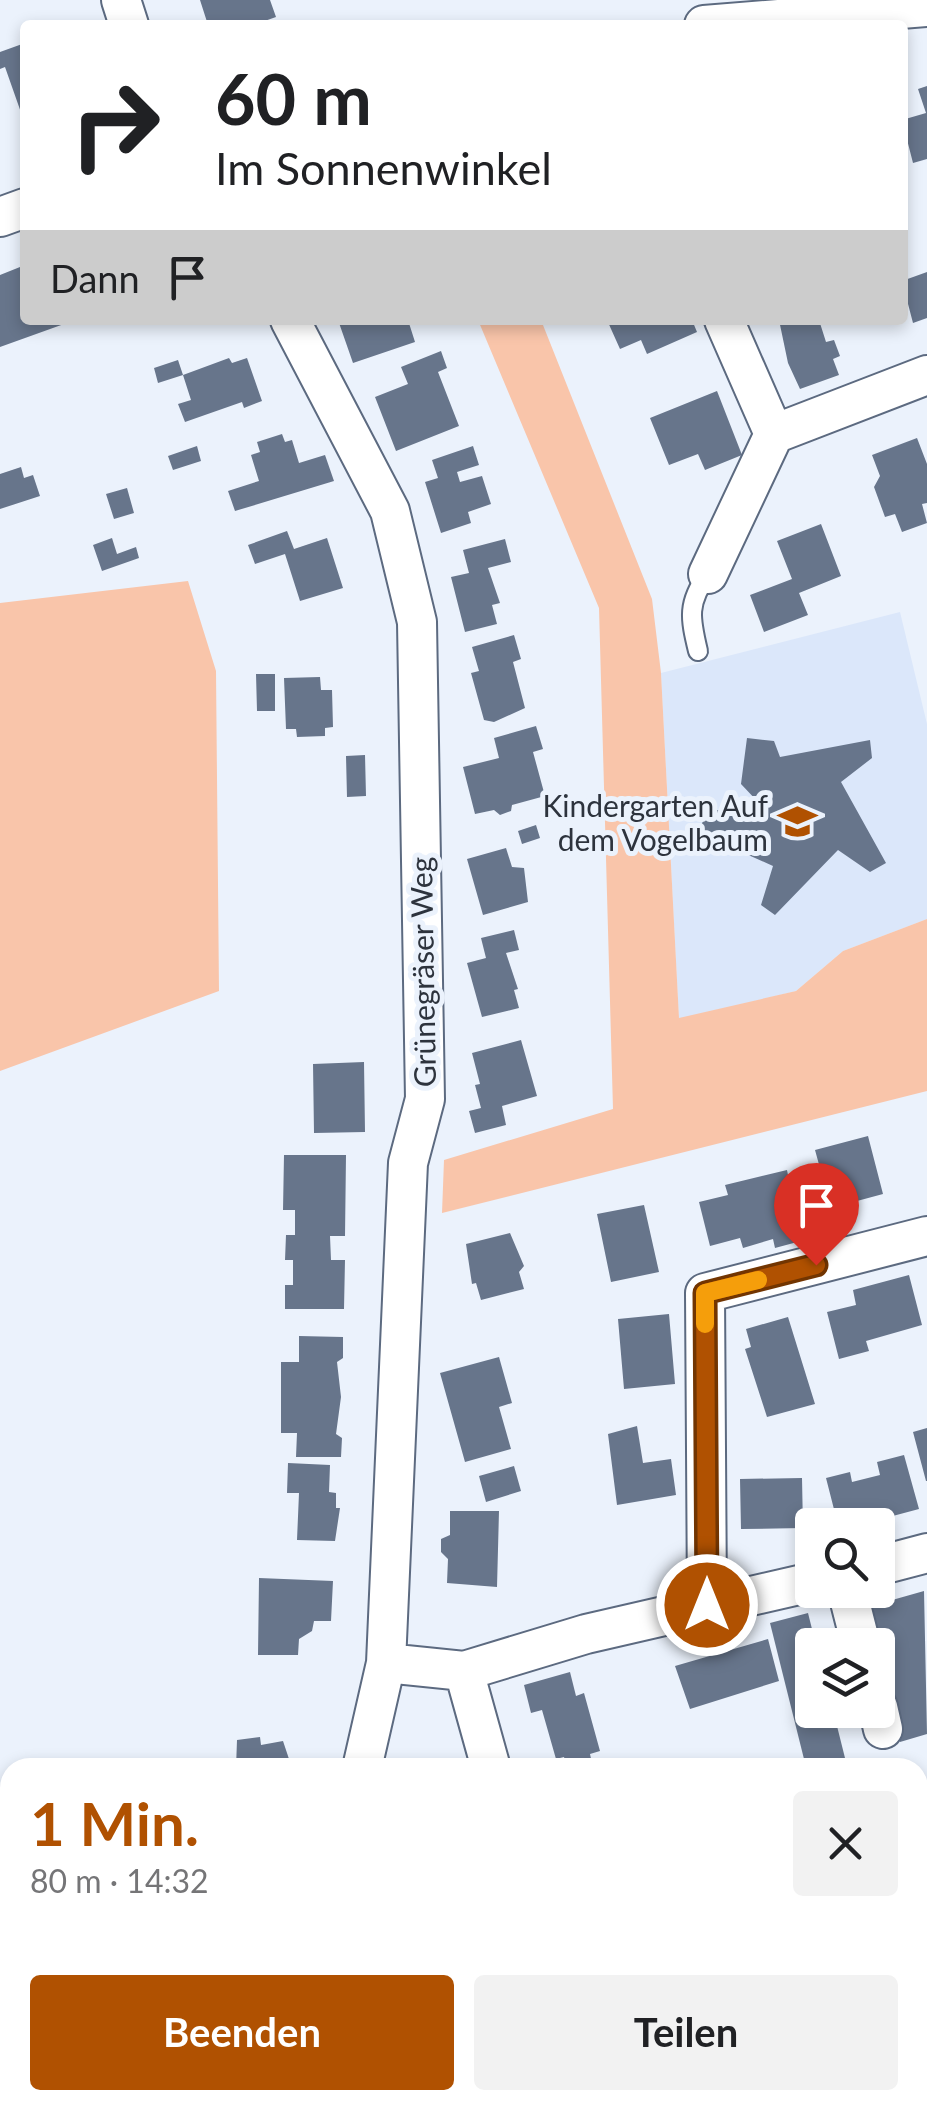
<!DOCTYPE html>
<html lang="de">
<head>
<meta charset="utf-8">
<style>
  :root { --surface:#fff; --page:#f2f2f2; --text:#202124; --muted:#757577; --accent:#b05101 }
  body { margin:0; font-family:Lato,sans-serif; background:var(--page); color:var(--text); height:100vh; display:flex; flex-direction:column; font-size:38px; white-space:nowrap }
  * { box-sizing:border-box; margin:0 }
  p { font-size:32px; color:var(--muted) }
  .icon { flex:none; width:55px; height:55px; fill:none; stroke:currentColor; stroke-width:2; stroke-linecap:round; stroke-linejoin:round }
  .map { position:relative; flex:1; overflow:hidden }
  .drawer { position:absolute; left:0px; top:1758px; width:928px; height:352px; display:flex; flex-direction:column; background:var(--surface); border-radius:30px 30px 0 0; box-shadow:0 5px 15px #0003 }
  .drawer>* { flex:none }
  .top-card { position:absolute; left:20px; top:20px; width:888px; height:305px; border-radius:10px; box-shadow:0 5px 15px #0003; background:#fff; color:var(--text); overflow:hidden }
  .controls { position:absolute; left:795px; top:1508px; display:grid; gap:20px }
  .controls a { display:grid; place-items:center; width:100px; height:100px; border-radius:10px; background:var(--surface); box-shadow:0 5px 15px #0003; font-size:50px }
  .pin { position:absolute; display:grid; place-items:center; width:85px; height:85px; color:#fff; margin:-102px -42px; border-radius:50% 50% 50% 0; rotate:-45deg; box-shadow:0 0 10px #0007 }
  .pin .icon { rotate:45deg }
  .me { position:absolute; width:110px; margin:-55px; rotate:0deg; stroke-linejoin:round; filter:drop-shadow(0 0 8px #0008) }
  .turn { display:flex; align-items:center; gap:35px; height:210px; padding:0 30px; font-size:45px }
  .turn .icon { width:130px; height:130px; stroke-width:2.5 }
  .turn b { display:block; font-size:70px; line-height:85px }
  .then { display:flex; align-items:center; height:95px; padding:0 30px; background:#0003; gap:20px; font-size:38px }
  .round { display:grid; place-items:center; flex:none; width:105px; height:105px; border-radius:10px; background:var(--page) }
  .head { display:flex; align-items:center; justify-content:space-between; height:170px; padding:0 30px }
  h1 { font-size:60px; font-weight:700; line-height:75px; color:var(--accent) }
  .cta { display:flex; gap:20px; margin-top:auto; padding:20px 30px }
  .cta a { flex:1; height:115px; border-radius:10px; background:var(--accent); color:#fff; font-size:40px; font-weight:700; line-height:115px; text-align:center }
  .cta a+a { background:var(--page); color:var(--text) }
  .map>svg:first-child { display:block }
  .built { fill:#dbe7fa }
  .green { fill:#f9c5aa }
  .building { fill:#67758b }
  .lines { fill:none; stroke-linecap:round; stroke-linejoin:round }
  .service-casing { stroke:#5c6a80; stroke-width:22 }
  .minor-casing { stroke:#5c6a80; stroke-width:42 }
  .service { stroke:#fff; stroke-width:18 }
  .minor { stroke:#fff; stroke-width:38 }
  .route-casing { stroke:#723501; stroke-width:25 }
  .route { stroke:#b05101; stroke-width:18 }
  .slow { stroke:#f59e0b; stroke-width:18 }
  .labels { text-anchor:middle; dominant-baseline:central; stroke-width:10; stroke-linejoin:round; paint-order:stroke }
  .poi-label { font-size:30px; fill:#2d333d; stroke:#ebf2fc; text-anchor:end }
  .street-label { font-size:30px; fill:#2d333d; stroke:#ebf2fc }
</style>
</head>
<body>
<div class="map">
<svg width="927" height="2109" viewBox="0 0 927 2109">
  <rect width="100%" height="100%" fill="#ebf2fc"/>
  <!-- built -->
  <path class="built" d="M900 612 927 724V919L843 951 796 991 679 1019 661 673Z"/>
  <!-- green -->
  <path class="green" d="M478 320H541L652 599 661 673 679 1018 796 991 843 951 927 919V1091L442 1213 444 1160 613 1109 599 608Z
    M188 581 216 671 219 991 0 1071V603Z"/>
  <!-- building -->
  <path class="building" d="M200 0H270L276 17 253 25H208Z
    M25 43V121H24L5 67 0 69V52Z
    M927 86V159L913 163 902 120 926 113 918 89Z
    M25 265V320H63L64 324 0 347V275Z
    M927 272V318L913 323 902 281Z
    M338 320H408L415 342 353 363Z
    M607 320H692L697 332 647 354 641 340 620 349Z
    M779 320H819L826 342 834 340 840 356 833 359 839 375 800 389 788 363Z
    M441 351 447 368 438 372 459 426 396 451 375 397 408 384 401 367Z
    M229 358 232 363 247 358 262 401 244 408 242 402 185 422 178 404 191 400 183 375Z
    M178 360 183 375 158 383 154 368Z
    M717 391 742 455 705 470 698 454 669 465 650 418Z
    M282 434 285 442 292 440 299 463 325 455 334 481 235 511 228 491 259 481 251 455 260 452 257 442Z
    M917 438 927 464V503L922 504 927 523 902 532 895 514 885 517 874 487 880 476 872 455Z
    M197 446 201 461 173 470 168 456Z
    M473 446 479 465 457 472 460 482 482 476 491 504 468 512 471 523 441 533 425 482 438 478 432 460Z
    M21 467 24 478 33 475 40 496 0 509V474Z
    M127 488 134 513 114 519 106 494Z
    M821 524 841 576 799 593 808 615 764 632 750 595 792 579 777 541Z
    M287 531 294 549 327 538 343 588 300 601 285 554 255 564 248 545Z
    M112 538 117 554 136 547 139 558 102 571 93 545Z
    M505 539 511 562 488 568 500 603 492 605 497 624 465 632 451 577 469 573 463 550Z
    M514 635 521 659 513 662 525 708 494 722 484 720 471 673 479 671 472 647Z
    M256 674H275V711H257Z
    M320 677 321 690H332L333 727 325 728V736L297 737 296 729H286L284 678Z
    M536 726 543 749 533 752 545 796 512 805 511 811 500 815 494 810 475 814 463 767 499 758 494 738Z
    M747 738 774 741 780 757 870 740 872 758 841 782 886 863 870 872 838 850 775 915 761 905 773 866 717 841 714 848 695 839 708 810H749L758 802 741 784Z
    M365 755 366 796 347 797 346 756Z
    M536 825 540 838 522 844 518 831Z
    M506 848 512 867 524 868 528 902 483 915 467 859Z
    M514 930 519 950 506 953 518 989 514 990 519 1008 482 1017 467 963 486 958 481 938Z
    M521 1040 537 1096 502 1106 506 1125 475 1133 469 1111 481 1108 475 1085 480 1084 472 1053Z
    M364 1062 365 1132 314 1133 313 1064Z
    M868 1136 883 1194 831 1208 815 1150Z
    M284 1155H346L345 1236H330L331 1260H345L344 1309H285V1285H293V1260H285L286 1235H295V1210H283Z
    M787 1170 801 1241 775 1248 773 1239 743 1248 740 1238 710 1246 699 1202 728 1195 725 1185Z
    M644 1205 659 1272 611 1282 597 1214Z
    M510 1233 524 1266 519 1272 524 1289 481 1300 476 1283 472 1284 466 1244Z
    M909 1275 922 1325 866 1341 869 1351 839 1359 827 1312 856 1305 853 1290Z
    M669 1314 675 1384 624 1389 618 1319Z
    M788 1317 815 1404 767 1417 745 1349 751 1347 746 1329Z
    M299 1336 343 1337V1358L337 1362 341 1397 336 1434 342 1438 341 1457H296L297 1433H281V1362H299Z
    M499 1357 512 1403 499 1407 511 1449 465 1462 440 1373Z
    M637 1426 643 1463 671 1459 676 1495 617 1505 608 1434Z
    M927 1428V1481H926L913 1432Z
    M904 1455 919 1509 859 1525 856 1516 837 1521 826 1478 850 1472 852 1482 880 1475 877 1462Z
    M288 1463 330 1465 329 1492 336 1493V1508H340L335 1541 297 1540 299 1493H287Z
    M514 1466 521 1491 486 1502 479 1476Z
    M802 1478 803 1528 741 1529 740 1479Z
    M450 1511H499L497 1587 447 1583 448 1559 441 1552V1539L450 1535Z
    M259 1578 333 1581 331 1621H314L312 1631 299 1639 298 1655H258Z
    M924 1591 927 1734 900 1742 878 1645 864 1608Z
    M808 1613 816 1645H812V1710H833L845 1758 806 1767 770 1623Z
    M768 1639 779 1681 690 1709 675 1666Z
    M570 1672 576 1696 584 1693 600 1751 590 1754 593 1768H558L566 1764 564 1757 556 1759 542 1710 531 1713 524 1685Z
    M260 1737 261 1745 283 1741 292 1768H236L237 1740Z
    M197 2100H253L255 2109H199Z
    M817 2100H888L890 2109H818Z"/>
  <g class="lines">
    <defs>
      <path id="service" d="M698 651C690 618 687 603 708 574"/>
      <path id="minor" d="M121 0 129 25
        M704 25 927 7
        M0 217 25 208
        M290 320 390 511 417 622 425 1099 408 1163 386 1663 362 1768
        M774 434 927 375
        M708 574 774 434 724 320
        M878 1566 927 1553
        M847 1590 861 1645
        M707 1605 705 1293 927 1236
        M386 1663 464 1671 586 1634 812 1582
        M464 1671 491 1768
        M878 1707 883 1729
        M918 1867 927 1907
        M919 2027 927 2060
        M339 2100 340 2109
        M626 2100 628 2109
        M550 2109 580 2100"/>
    </defs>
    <!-- service casing -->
    <use href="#service" class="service-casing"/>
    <!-- minor casing -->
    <use href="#minor" class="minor-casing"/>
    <!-- service -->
    <use href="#service" class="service"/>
    <!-- minor -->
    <use href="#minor" class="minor"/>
  </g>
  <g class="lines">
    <defs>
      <path id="route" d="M707 1605 705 1293 816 1265"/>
    </defs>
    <!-- route casing -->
    <use href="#route" class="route-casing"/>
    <!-- route -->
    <use href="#route" class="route"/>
    <!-- slow -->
    <path class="slow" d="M705 1324V1293L758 1280"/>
  </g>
  <!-- icons -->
  <defs>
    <symbol id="school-bare" viewBox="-9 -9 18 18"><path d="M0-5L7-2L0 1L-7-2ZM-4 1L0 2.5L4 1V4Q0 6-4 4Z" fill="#b05101" stroke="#ebf2fc" stroke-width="2.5" paint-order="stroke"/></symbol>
  </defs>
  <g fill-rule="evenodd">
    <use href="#school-bare" x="770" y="794" width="55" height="55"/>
  </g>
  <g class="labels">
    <!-- poi labels -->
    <g class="poi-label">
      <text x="768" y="805">Kindergarten Auf<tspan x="768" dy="34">dem Vogelbaum</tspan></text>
    </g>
    <!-- street labels -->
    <g class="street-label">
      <text transform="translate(422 972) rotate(-91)">Grünegräser Weg</text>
    </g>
  </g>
</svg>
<div class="controls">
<a><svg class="icon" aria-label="search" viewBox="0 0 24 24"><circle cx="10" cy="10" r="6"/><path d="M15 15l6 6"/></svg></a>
<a><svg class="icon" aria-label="layers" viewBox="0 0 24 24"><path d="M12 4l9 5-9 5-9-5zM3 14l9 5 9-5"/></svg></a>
</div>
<div class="pin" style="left:816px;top:1265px;background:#d93025"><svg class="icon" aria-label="arrive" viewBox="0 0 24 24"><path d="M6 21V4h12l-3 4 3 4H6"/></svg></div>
<svg class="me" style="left:707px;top:1605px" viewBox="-20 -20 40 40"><circle r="17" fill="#b05101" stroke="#fff" stroke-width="3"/><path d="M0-11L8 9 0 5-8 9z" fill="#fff"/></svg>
<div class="top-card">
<div class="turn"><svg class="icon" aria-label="right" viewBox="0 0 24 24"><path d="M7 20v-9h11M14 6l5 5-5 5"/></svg><div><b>60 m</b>Im Sonnenwinkel</div></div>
<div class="then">Dann<svg class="icon" aria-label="arrive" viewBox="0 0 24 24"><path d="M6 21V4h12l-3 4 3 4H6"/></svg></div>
</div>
<section class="drawer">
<div class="head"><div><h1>1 Min.</h1><p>80 m · 14:32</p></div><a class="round"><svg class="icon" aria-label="close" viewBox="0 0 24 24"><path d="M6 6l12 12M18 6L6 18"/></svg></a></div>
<div class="cta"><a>Beenden</a><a>Teilen</a></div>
</section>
</div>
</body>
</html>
